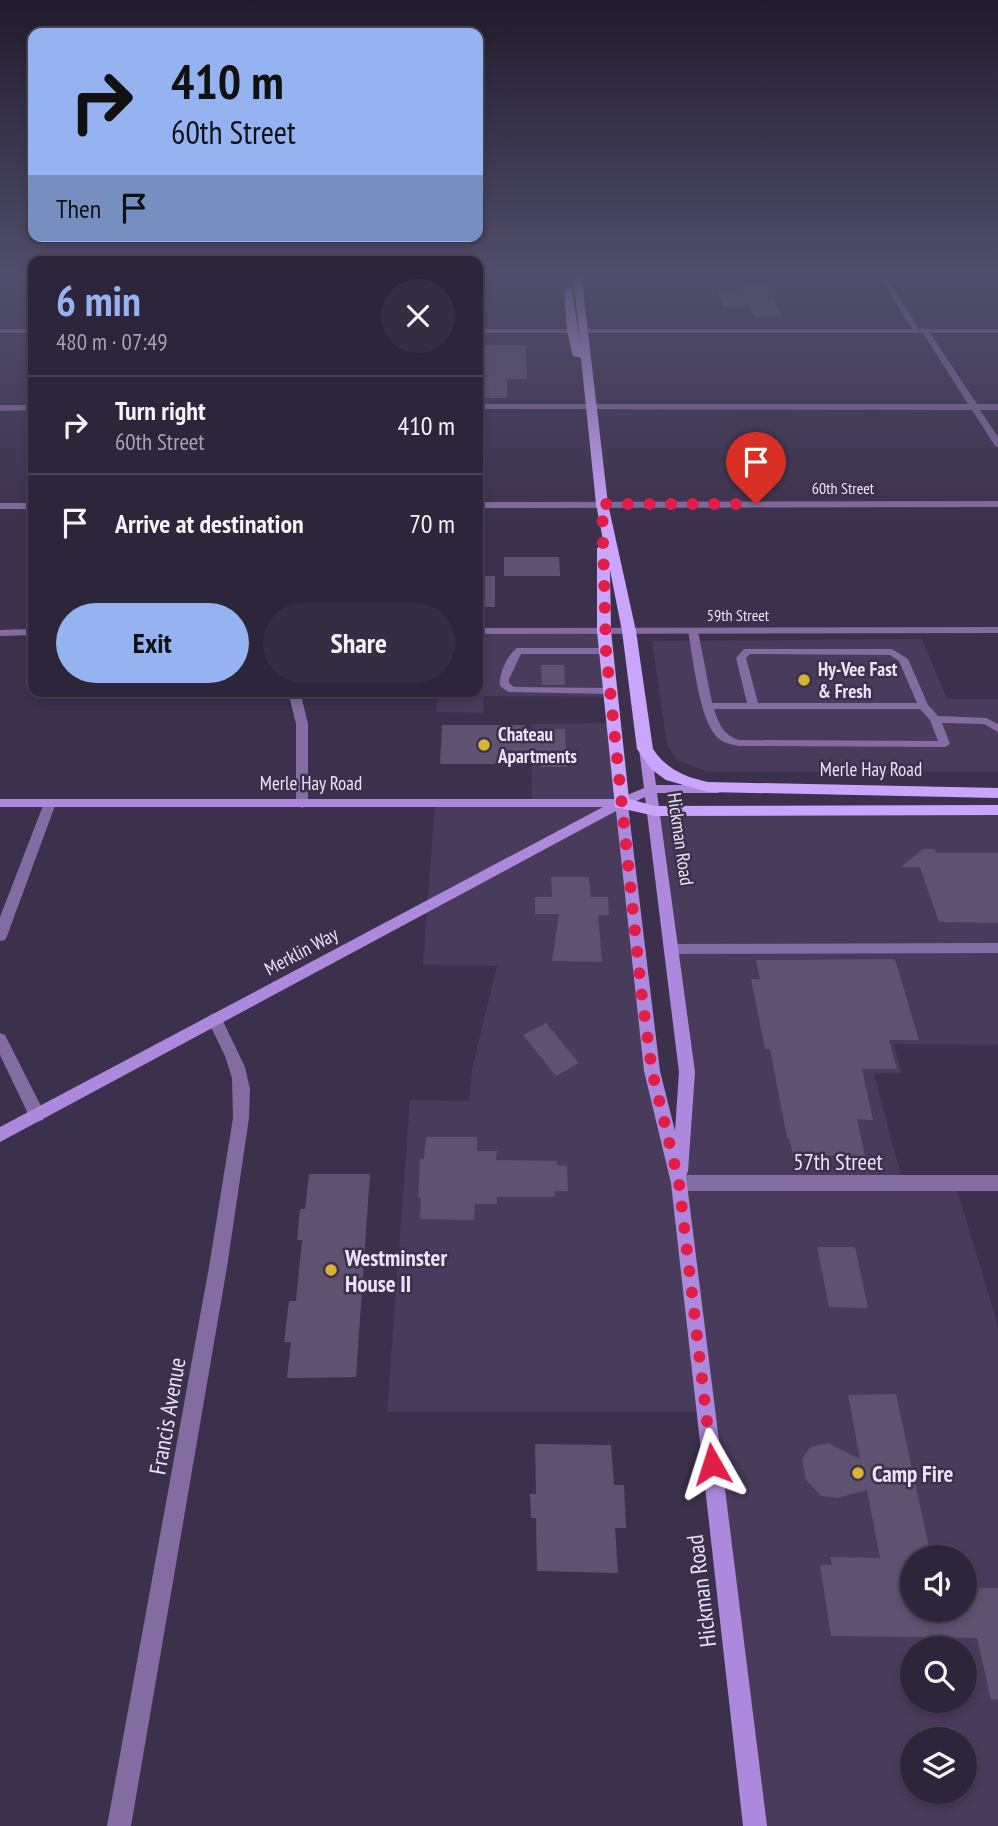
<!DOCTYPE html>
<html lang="en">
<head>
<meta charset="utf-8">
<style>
  :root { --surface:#2d2539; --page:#352d41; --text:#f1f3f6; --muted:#a7a5ae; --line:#484253; --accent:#95b2f1 }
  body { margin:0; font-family:"PT Sans Narrow",sans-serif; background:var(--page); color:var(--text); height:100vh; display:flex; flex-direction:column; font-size:26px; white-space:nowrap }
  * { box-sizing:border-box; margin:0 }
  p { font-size:23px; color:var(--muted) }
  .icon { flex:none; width:38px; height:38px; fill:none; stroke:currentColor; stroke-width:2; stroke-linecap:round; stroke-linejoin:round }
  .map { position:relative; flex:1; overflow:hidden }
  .details { position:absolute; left:28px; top:256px; width:455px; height:441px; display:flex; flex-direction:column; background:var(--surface); border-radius:14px; box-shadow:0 4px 10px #0003,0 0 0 2px var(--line) }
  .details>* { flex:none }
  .banner { position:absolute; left:28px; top:28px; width:455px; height:214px; border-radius:14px; box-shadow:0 4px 10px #0003,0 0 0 2px var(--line); background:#95b2f1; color:#111; overflow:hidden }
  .fabs { position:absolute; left:900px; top:1545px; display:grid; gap:14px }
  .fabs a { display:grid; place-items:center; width:77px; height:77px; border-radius:50%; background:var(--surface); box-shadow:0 4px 10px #0003,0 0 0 2px var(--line); font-size:35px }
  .pin { position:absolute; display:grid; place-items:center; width:60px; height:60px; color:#fff; margin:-72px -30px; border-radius:50% 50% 50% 0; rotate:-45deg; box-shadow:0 0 7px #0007 }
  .pin .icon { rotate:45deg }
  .me { position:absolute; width:77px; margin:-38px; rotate:354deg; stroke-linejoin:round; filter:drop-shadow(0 0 5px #0008) }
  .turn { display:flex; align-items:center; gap:24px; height:147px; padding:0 28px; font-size:32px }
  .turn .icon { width:91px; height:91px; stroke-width:2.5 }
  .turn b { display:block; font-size:49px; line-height:60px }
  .then { display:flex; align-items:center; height:66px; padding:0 28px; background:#0003; gap:14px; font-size:26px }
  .round { display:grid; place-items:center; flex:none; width:74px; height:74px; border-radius:37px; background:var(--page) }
  .headline { display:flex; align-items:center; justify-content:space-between; height:119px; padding:0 28px }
  h1 { font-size:42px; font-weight:700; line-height:52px; color:var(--accent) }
  .button { display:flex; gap:14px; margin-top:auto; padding:14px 28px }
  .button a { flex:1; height:80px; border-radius:42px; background:var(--accent); color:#111; font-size:28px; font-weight:700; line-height:80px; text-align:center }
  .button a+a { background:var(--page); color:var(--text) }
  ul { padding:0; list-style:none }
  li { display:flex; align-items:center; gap:21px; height:98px; padding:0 28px; border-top:2px solid var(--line) }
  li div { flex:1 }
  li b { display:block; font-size:26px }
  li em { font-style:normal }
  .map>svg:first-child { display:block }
  .built { fill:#493b5b; fill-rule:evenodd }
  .building { fill:#5e5270 }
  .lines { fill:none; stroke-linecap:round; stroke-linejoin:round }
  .lane { fill:#836ca1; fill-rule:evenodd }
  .street { fill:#836ca1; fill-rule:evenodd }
  .secondary { fill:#ad89dd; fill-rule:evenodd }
  .primary { fill:#caa5fc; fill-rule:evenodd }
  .route { stroke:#e11d48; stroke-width:12; stroke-dasharray:0 21.6 }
  .poi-dot { fill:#d7b434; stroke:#3c314c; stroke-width:2.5 }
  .labels { text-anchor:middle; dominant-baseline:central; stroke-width:5; stroke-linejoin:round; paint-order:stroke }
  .far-street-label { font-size:16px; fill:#eae3f5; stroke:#3c314c }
  .poi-label { font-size:19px; font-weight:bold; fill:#eae3f5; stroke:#3c314c; text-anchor:start }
  .street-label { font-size:19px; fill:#eae3f5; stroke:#3c314c }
  .near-street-label { font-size:23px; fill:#eae3f5; stroke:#3c314c }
  .near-poi-label { font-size:23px; font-weight:bold; fill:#eae3f5; stroke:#3c314c; text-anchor:start }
</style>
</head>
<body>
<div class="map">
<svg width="998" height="1826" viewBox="0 0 998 1826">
  <rect width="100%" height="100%" fill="#3c314c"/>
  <!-- built -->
  <path class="built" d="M478 631H604L611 697 484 696 483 713 436 712 438 691H478Z
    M922 639 947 699H998V772H709L678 761 667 745 652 641Z
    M613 723 636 935 678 1180 687 1072 655 811 998 810V1045L894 1044 901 1073 874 1074 903 1183H955L998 1326V1826H755L706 1412H387L410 1100 469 1101 472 1069 497 966 423 965 435 804H532L531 724ZM912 1558H964V1610H912ZM912 1648H964V1701H912ZM912 1740H964V1792H912Z"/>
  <!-- building -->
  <path class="building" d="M743 284H768L782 317H754L750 307H723L717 290 743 289Z
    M478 345H526L527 379H507V398H478Z
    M504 557H559L560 576H504Z
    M478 576H495V607H478Z
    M541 665H564L565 685H542Z
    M442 725H525L526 729H565L567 767H541V764H440Z
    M923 849H935L936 853H998V923L939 922 920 867H901Z
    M551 877H589L591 897H608L609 915H598L602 962 552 961 559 914H535V897H552Z
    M895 959 919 1040H889L897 1069H862L873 1120 857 1119 865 1156 793 1155 789 1138H787L770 1049H765L751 979H760L756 960Z
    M546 1023 579 1063 556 1076 523 1035Z
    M426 1137H477V1151H497L496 1160 557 1161V1165L567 1166 568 1191H555V1197H497V1204H475L474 1220 420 1219 421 1198H418L420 1159H424Z
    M309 1174H370L356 1377 287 1378 291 1342H284L289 1301H296L302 1240H297L300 1209H305Z
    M817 1247H855L868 1308 829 1307Z
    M896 1394 930 1552H912V1610H970L965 1588H998V1699L991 1700 977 1638 831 1636 820 1565H832L830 1557 880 1558 867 1490 838 1498 821 1496 806 1480 802 1459 810 1447 828 1443 860 1459 848 1395Z
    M535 1444 611 1445 614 1485H624L626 1528H615L618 1573 537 1571 536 1518H531L530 1494H536Z"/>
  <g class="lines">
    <!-- lane -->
    <path class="lane" d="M693 628 698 631 712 703H747L736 658 744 649H892L908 659 928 705 938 716 986 718 998 724V732L984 724 942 723 950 744 945 747 739 746C732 745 724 743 718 738 699 721 693 657 688 631ZM750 654 890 655 899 661 917 703H758L746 658ZM714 709H920L930 720 938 741 739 740C723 735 719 724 714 709Z
      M517 648H606L611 651 606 654H521L509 679V683L514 687 610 688 615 691 610 694 508 692 500 686C498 675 508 654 517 648Z
      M998 943V953L673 954 669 952 667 949 669 946 673 944Z"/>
    <!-- street -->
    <path class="street" d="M877 272H883L919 329H998V333H930L977 404H998V410H980L998 437V447L995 446 972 410 478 409V404H968L923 333H584L580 331 584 329H912Z
      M0 329H33V333H0Z
      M478 329H572L576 331 572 333H478Z
      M0 405H33V410L0 411Z
      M998 501V507L478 508V502Z
      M0 503H33V509H0Z
      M998 627V633L478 634V628Z
      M33 629V635L0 636V630Z
      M288 691H300L308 724V804L302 808 296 804V724Z
      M50 799 56 803 7 936 5 940 0 941V917L44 803Z
      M215 1013 220 1015 245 1067 250 1089 249 1118 227 1267 131 1826H107L209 1267 233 1118 232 1078 225 1056 207 1019 210 1015Z
      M0 1033 5 1035 43 1110 45 1115 43 1120 37 1122 31 1120 0 1055Z
      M679 1175H998V1191H679L673 1188 671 1183 673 1178Z"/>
    <!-- secondary -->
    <path class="secondary" d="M645 745 651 749 656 785H718L724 789 718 793H657L695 1072 688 1171 686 1176 767 1826H743L671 1183 644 1071 616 811 0 1142V1127L603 807H0V799H618L644 788 639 749ZM645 797 679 1072 675 1131 660 1071 628 805Z"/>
    <!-- primary -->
    <path class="primary" d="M573 272H581L608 504 636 631 653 749C666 769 685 777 708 782L998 788V798L708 792 666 780 651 769 637 749 622 631 610 570 611 631 629 799 655 806 998 805V815L655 816 615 807 597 631V548L604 545 596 504 581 358 573 356 567 331 564 290 568 287 572 290 580 344Z"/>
  </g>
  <!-- sky -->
  <linearGradient id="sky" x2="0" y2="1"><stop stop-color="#211b2a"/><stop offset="0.52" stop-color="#504e6c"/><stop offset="1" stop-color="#504e6c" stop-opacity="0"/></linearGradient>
  <rect width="998" height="528" fill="url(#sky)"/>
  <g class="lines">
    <!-- route -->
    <path class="route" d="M712 1464 679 1183 652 1071 641 989 606 651 602 504H756"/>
  </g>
  <!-- markers -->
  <g class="poi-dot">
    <circle cx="804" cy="680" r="7"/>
    <circle cx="484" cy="745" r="7"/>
    <circle cx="331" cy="1270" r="7"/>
    <circle cx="858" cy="1473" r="7"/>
  </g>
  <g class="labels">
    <!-- far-street labels -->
    <g class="far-street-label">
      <text x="843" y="488">60th Street</text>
      <text x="738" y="615">59th Street</text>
    </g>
    <!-- poi labels -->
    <g class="poi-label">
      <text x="818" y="669">Hy-Vee Fast<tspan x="818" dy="22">&amp; Fresh</tspan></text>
      <text x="498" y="734">Chateau<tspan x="498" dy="22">Apartments</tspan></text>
    </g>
    <!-- street labels -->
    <g class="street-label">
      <text x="871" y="769">Merle Hay Road</text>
      <text x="311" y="783">Merle Hay Road</text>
      <text transform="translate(681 839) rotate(82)">Hickman Road</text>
      <text transform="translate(301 951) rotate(-28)">Merklin Way</text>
    </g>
    <!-- near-street labels -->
    <g class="near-street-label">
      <text x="838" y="1161">57th Street</text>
      <text transform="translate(167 1416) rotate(-80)">Francis Avenue</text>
      <text transform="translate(701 1591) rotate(-97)">Hickman Road</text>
    </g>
    <!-- near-poi labels -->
    <g class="near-poi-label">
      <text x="345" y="1257">Westminster<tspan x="345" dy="26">House II</tspan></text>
      <text x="872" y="1473">Camp Fire</text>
    </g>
  </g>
</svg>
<div class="fabs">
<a><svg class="icon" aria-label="sound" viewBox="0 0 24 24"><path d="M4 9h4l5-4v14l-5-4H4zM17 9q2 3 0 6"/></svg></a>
<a><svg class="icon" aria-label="search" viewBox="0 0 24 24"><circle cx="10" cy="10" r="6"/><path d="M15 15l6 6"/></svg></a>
<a><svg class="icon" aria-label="layers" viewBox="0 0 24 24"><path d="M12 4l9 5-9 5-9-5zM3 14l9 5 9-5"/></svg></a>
</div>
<div class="pin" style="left:756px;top:504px;background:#d93025"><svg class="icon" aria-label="arrive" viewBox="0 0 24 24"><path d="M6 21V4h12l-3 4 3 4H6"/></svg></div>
<svg class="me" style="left:712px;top:1464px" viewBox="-20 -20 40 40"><path d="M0-17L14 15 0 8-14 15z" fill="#e11d48" stroke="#fff" stroke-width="4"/></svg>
<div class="banner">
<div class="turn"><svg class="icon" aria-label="right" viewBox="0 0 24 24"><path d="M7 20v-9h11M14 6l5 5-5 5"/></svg><div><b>410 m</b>60th Street</div></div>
<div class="then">Then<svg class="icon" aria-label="arrive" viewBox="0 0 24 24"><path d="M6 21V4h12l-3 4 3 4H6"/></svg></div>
</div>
<section class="details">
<div class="headline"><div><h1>6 min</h1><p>480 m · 07:49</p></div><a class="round"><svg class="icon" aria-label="close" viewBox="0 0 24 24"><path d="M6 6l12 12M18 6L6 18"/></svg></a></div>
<ul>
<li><svg class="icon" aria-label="right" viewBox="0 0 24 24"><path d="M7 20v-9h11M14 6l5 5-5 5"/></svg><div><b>Turn right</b><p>60th Street</p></div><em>410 m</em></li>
<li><svg class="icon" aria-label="arrive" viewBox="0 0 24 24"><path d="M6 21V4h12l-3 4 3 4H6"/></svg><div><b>Arrive at destination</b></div><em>70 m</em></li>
</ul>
<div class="button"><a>Exit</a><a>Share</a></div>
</section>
</div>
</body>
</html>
